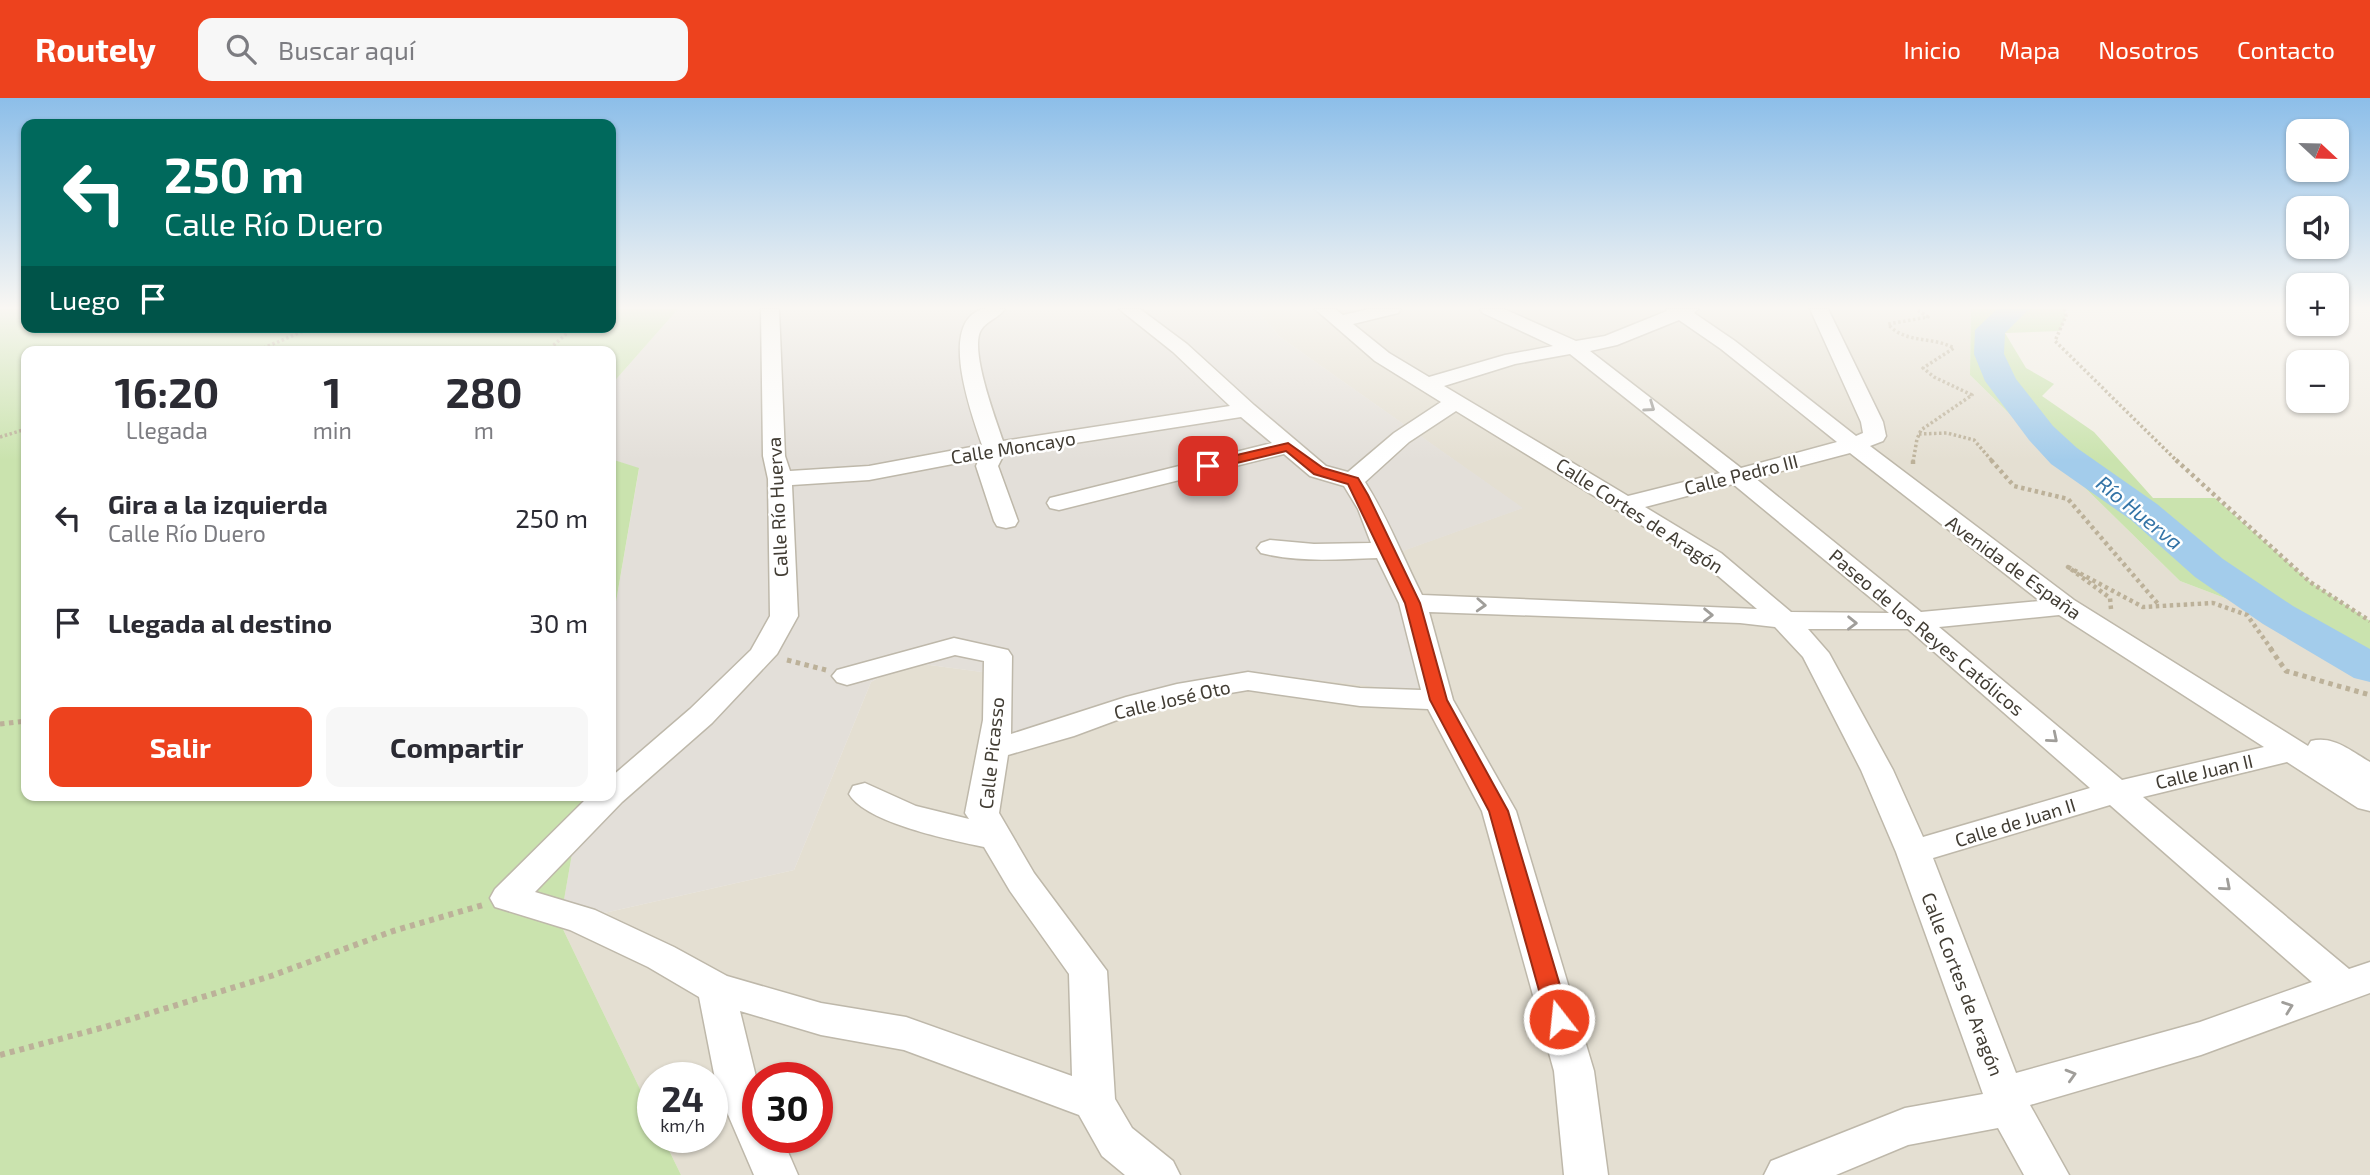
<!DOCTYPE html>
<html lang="es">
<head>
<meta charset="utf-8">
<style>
  :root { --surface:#fff; --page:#f7f7f7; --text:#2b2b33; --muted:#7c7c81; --accent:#ed421e }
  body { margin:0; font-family:"Exo 2",sans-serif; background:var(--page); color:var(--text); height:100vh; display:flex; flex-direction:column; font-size:26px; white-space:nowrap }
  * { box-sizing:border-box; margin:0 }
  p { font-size:23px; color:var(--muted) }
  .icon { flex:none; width:38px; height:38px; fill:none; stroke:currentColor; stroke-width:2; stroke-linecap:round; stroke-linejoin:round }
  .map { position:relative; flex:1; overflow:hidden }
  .sheet { position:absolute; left:21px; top:248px; width:595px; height:455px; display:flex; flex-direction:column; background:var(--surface); border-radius:14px; box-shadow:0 2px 5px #0004 }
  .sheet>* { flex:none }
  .hud { position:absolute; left:21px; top:21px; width:595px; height:214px; border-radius:14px; box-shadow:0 2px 5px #0004; background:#00695c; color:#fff; overflow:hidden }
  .needle { width:46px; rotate:112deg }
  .buttons { position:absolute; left:2286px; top:21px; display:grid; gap:14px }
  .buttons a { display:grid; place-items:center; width:63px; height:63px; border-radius:14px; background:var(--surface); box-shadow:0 2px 5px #0004; font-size:35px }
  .speed { position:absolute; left:637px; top:964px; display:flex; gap:14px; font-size:35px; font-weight:700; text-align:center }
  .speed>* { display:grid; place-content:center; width:91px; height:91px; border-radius:50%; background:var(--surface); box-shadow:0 2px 5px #0004; line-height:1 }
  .speed small { font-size:18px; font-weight:400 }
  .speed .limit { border:10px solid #d22; background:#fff; color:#111 }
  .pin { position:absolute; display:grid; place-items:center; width:60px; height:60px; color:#fff; margin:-30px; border-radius:14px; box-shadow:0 4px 10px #0006 }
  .me { position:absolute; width:77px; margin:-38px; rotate:344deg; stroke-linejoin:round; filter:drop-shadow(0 0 5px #0008) }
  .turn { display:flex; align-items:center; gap:24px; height:147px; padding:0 28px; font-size:32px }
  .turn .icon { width:91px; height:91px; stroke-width:2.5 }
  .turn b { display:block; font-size:49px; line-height:60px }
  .then { display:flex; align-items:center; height:66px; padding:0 28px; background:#0003; gap:14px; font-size:26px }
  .eta { display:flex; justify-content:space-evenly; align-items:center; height:119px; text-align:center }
  .eta b { font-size:42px; font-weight:700; line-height:49px }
  .button { display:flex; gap:14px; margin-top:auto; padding:14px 28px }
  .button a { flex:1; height:80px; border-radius:14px; background:var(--accent); color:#fff; font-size:28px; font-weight:700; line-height:80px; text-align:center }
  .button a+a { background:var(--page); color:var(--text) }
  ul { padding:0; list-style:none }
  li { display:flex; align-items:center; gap:21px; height:105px; padding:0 28px }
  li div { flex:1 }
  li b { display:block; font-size:26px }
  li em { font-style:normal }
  header { display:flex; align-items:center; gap:42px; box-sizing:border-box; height:98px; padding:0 35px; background:var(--accent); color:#fff }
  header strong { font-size:33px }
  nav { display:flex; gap:38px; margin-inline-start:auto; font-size:24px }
  .search { width:490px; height:63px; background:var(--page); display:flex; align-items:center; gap:18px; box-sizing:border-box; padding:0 24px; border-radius:14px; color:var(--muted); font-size:26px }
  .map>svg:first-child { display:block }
  .residential { fill:#e4dfd2; fill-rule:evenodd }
  .industrial { fill:#e3dfd9 }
  .green { fill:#cae3ae }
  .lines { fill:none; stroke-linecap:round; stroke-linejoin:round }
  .river { fill:#a3cceb; fill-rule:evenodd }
  .street-casing { stroke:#beb8aa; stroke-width:3 }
  .path-far3 { stroke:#bcb199; stroke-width:3.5; stroke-dasharray:2.5 2.5; stroke-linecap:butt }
  .path-far2 { stroke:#bcb199; stroke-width:4.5; stroke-dasharray:3.5 3.5; stroke-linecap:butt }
  .path-far1 { stroke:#bcb199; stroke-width:5; stroke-dasharray:4.5 4.5; stroke-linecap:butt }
  .path { stroke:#bcb199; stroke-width:6; stroke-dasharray:5 5; stroke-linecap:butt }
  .street { fill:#fff; fill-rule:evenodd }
  .oneway { stroke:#a09e9a }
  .route { fill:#ed421e; stroke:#9a2b14; stroke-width:2 }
  .labels { text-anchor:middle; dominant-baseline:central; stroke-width:5; stroke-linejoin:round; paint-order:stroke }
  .street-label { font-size:19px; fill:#423d34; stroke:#fff }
  .water-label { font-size:21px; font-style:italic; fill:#3474a7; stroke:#fff }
</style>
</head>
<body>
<header>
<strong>Routely</strong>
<div class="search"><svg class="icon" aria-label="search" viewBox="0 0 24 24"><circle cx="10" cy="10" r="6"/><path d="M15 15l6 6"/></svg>Buscar aquí</div>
<nav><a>Inicio</a><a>Mapa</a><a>Nosotros</a><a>Contacto</a></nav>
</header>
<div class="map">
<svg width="2370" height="1077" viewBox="0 0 2370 1077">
  <rect width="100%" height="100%" fill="#f1ede4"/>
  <!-- residential -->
  <path class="residential" d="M1256 211H1971L1970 277 2180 483 2370 555V1077H681L663 1040H712V980H653V1018L560 825 794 772 871 584 907 564 990 575 1000 656 1258 575 1438 595 1388 458 1522 410 1280 239ZM758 980H817V1040H758Z"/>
  <!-- industrial -->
  <path class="industrial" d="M678 211H1256L1280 239 1523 410 1389 458 1439 596 1258 575 1000 656 989 575 907 564 871 584 794 772 560 825 582 698H611V533L639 371 611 361V287Z"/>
  <!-- green -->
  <path class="green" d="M0 211H26V229H611V211H678L611 287V254H26V698H582L560 825 653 1018V1040H663L681 1077H0Z
    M1971 211H2064L2066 218 2060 233 2005 235 2026 270 2054 286 2042 298 2094 334 2153 400H2215L2310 484 2370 523V555L2180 483 1970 277Z
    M611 361 639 370 611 533Z"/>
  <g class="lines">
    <!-- river -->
    <path class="river" d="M1997 211H2029L2005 235 2004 256 2016 281 2053 328 2077 350 2157 406 2223 461 2293 508 2370 551V584L2354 580 2263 526 2195 479 2131 422 2051 366 2029 342 1985 283 1974 256 1975 232Z"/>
    <defs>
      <path id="street" d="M761 211H779L785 358 790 373 869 368 982 347C972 317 937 224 983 211 989 209 999 211 1005 211 999 220 986 223 981 232 969 251 996 322 1003 343L1230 308 1173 254 1119 211H1140L1187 246 1254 307 1326 368 1348 374 1394 335 1441 304 1375 263 1315 211H1335L1343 217 1369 211H1401L1398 215 1353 226 1389 255 1429 279 1505 257 1553 248 1483 215 1480 211H1504L1576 243 1605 238 1667 213 1666 211H1698L1694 215 1735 243 1856 338 1863 335 1861 324 1810 211H1828L1883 324 1886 338 1883 343 1870 348 2074 502 2308 648 2311 643C2333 637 2351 653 2370 664V713L2358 710 2287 664 2143 699 2349 871 2370 864V895L2201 957 2030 1007 2069 1077H2024L1998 1030 1908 1047 1836 1077H1764L1771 1063 1905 1010 1983 996 1896 754 1861 672 1803 559 1775 529 1740 525 1429 514 1453 602 1516 713 1594 973 1608 1077H1564L1554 973 1482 713 1428 611 1360 608 1248 592 1177 604 1136 615 1074 638 1008 657 999 715 1034 775 1107 873 1115 1001 1132 1030 1173 1063 1180 1077H1125L1102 1058 1079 1017 904 952 821 937 740 913 758 987V1040H782L798 1077H754L717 991 699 899 648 869 570 832 495 809 490 800 495 791 589 698H611V679L690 611 751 552 770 518 768 381 763 358ZM1679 222 1721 251 1837 344 1741 370 1590 253 1617 247ZM1570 256 1720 375 1628 398 1444 288 1515 266ZM1456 313 1703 465 1757 511 1422 497C1403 460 1388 420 1365 384L1409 344ZM1241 319 1272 345 1050 400 1047 405 1050 410 1059 412 1284 356 1310 378 1344 388 1358 411 1371 445 1314 446 1270 442 1261 445 1257 450 1261 455C1299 465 1339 461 1377 460L1399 505 1421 592 1360 590 1248 574 1177 586 1126 599 1011 636 1012 558 1008 552 954 540 837 572 832 578 837 584 847 587 955 557 984 563 983 622 965 715 969 721 916 708 865 685 853 688 849 696C866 725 951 742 984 749L1010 793 1069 876 1072 978 906 919 821 905 727 878 674 849 595 812 535 794 622 704 712 625 777 556 798 518 792 387 869 382 979 361 976 368 994 423 997 428 1006 430 1015 428 1018 423 998 368 1004 356ZM1850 355 2040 503 1921 514 1755 380ZM1733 386 1889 515 1791 514 1721 455 1645 409ZM2059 517 2264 649 2122 682 1939 529ZM1808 531H1908L2090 690 1923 739 1893 672 1829 555ZM2110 707 2312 884 2200 924 2016 975 1933 760Z"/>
    </defs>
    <!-- street casing -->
    <use href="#street" class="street-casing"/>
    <!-- path-far3 -->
    <path class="path-far3" d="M2064 211 2066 218 2055 243 2178 364
      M254 254 313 229
      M546 254 574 229
      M1919 336 1947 335 1974 342 1993 364
      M0 339 26 331
      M1913 364 1917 341 1921 332 1972 297 1934 279 1923 270 1954 250C1932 238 1905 246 1888 226L1928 219 1916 211"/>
    <!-- path-far2 -->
    <path class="path-far2" d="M1991 362 2014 388 2068 401 2159 507
      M2176 362 2310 484 2370 523
      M1913 366V362
      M2111 511 2110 500 2068 469 2143 509 2213 505 2247 517 2272 552"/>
    <!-- path-far1 -->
    <path class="path-far1" d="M2270 550 2286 573 2370 597
      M787 562 826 572
      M0 626 26 623"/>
    <!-- path -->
    <path class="path" d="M0 957 105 929 271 878 393 833 483 807"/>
    <!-- street -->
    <use href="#street" class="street"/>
  </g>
  <!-- one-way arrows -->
  <defs><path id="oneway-chevron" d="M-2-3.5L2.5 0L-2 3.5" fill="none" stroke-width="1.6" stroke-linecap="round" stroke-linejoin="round" transform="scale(1.75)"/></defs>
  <g class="oneway">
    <use href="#oneway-chevron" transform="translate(1650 309) rotate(35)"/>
    <use href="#oneway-chevron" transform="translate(1481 507) rotate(3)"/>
    <use href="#oneway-chevron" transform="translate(1708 517) rotate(1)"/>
    <use href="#oneway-chevron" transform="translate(1852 525) rotate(1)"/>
    <use href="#oneway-chevron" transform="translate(2053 640) rotate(40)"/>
    <use href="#oneway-chevron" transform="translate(2226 788) rotate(41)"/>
    <use href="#oneway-chevron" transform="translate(2288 909) rotate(-20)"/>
    <use href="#oneway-chevron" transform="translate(2071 977) rotate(-16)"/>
  </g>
  <!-- sky -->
  <linearGradient id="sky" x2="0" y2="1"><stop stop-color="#8cbee9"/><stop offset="0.58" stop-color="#f9f7f3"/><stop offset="1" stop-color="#f9f7f3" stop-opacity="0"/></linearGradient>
  <rect width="2370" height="362" fill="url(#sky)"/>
  <!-- route -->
  <path class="route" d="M1288 345 1323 370 1358 380 1368 397 1420 505 1447 602 1508 713 1570 921 1566 928 1559 930 1551 928 1547 921 1489 713 1430 602 1405 505 1348 386 1314 376 1286 353 1208 372 1201 368 1203 365Z"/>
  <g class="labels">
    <!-- street labels -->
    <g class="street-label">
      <text transform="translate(1013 349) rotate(-9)">Calle Moncayo</text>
      <text transform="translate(1741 376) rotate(-14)">Calle Pedro III</text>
      <text transform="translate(777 409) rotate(-93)">Calle Río Huerva</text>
      <text transform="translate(1640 417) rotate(33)">Calle Cortes de Aragón</text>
      <text transform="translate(2014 469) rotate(36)">Avenida de España</text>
      <text transform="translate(1927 534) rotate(40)">Paseo de los Reyes Católicos</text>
      <text transform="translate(1172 601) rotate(-13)">Calle José Oto</text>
      <text transform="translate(991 655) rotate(-84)">Calle Picasso</text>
      <text transform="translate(2204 673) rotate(-13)">Calle Juan II</text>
      <text transform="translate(2015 724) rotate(-17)">Calle de Juan II</text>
      <text transform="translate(1963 886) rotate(69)">Calle Cortes de Aragón</text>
    </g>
    <!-- water labels -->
    <g class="water-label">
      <text transform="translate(2140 414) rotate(39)">Río Huerva</text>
    </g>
  </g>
</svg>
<div class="buttons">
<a><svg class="needle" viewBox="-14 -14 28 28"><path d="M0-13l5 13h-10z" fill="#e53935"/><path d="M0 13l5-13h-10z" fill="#7c7c81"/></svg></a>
<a><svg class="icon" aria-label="sound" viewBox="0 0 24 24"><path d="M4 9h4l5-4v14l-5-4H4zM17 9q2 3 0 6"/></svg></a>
<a>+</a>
<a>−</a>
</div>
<div class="speed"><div>24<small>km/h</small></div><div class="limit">30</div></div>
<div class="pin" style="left:1208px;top:368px;background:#d93025"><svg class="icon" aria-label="arrive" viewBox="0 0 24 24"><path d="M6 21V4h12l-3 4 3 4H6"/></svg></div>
<svg class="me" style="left:1559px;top:921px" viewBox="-20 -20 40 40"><circle r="17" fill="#ed421e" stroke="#fff" stroke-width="3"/><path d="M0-11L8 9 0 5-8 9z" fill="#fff"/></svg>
<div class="hud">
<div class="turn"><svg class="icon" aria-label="left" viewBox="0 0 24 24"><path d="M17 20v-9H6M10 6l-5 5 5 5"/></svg><div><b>250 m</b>Calle Río Duero</div></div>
<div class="then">Luego<svg class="icon" aria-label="arrive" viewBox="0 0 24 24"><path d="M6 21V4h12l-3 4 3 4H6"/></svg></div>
</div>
<section class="sheet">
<div class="eta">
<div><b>16:20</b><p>Llegada</p></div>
<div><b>1</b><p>min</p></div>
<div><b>280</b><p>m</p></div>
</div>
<ul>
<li><svg class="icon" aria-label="left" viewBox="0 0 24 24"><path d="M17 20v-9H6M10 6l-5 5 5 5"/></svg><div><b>Gira a la izquierda</b><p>Calle Río Duero</p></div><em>250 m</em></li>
<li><svg class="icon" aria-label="arrive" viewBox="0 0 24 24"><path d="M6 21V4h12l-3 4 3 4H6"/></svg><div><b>Llegada al destino</b></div><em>30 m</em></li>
</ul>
<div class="button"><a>Salir</a><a>Compartir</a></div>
</section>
</div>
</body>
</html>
